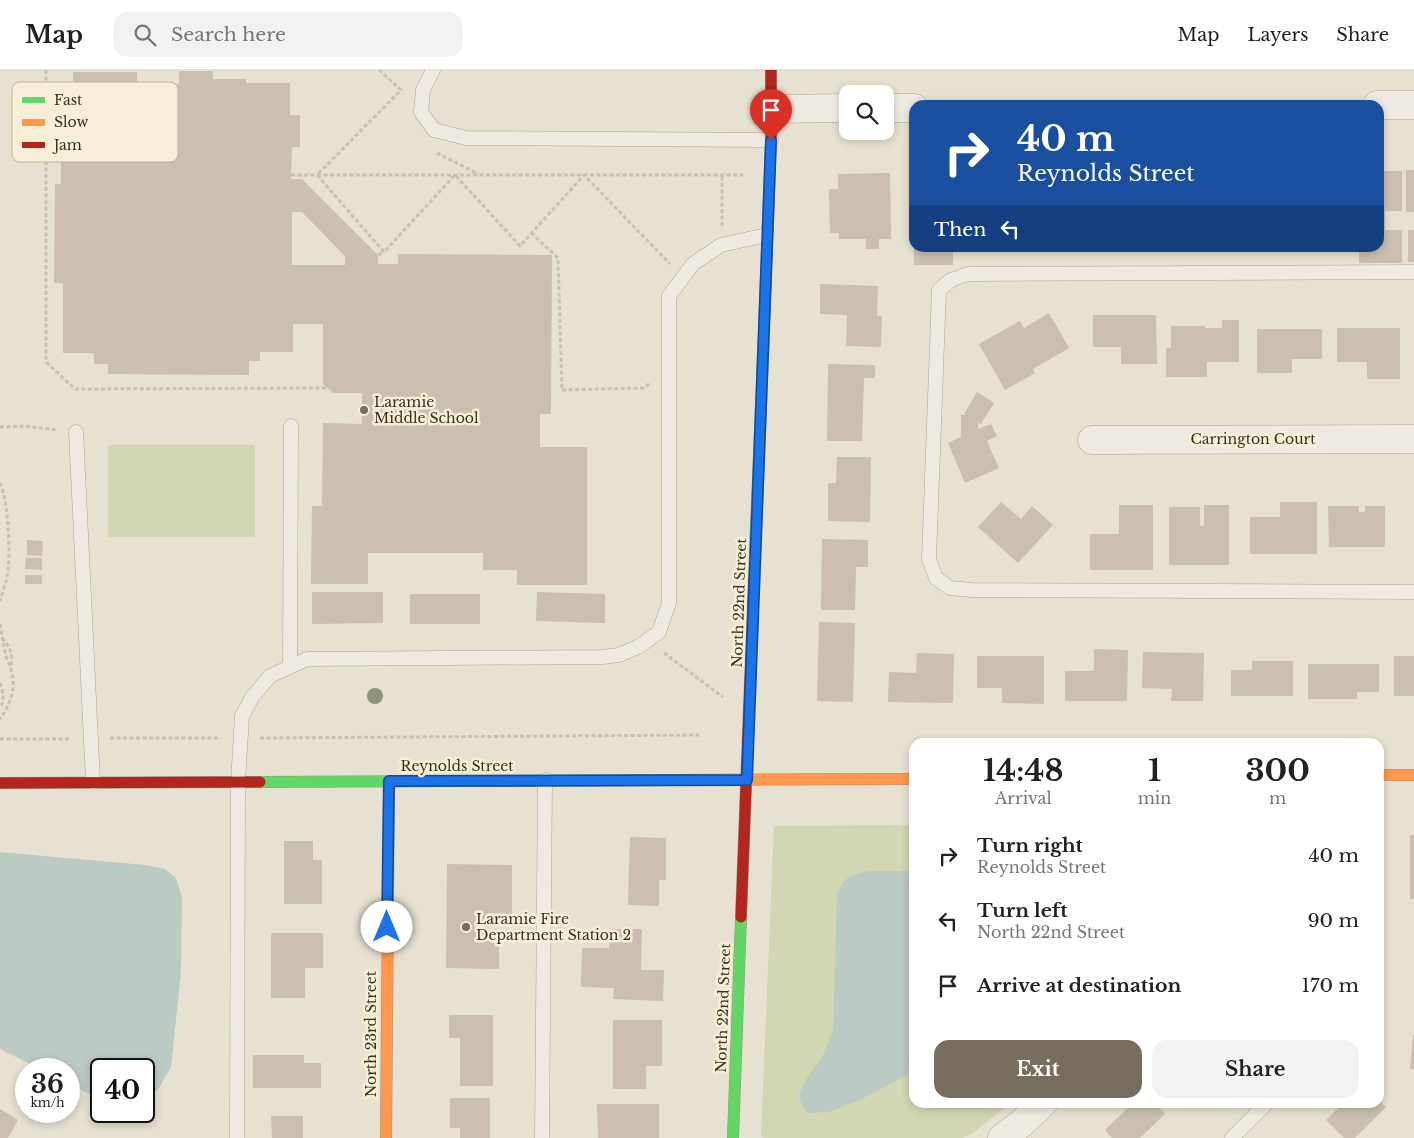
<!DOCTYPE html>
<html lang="en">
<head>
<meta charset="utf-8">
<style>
  :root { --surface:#fff; --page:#f2f2f2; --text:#222; --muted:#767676; --line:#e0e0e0; --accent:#776d5e }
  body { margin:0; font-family:"Libre Baskerville",serif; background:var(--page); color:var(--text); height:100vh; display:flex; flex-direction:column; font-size:19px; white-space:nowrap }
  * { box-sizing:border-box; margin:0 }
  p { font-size:16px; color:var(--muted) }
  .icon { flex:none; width:28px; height:28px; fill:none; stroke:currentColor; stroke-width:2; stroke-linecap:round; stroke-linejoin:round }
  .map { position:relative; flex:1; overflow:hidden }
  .side { position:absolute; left:909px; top:668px; width:475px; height:370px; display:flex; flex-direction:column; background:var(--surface); border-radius:15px; box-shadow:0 2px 8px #0003 }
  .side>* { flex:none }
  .banner { position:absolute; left:909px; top:30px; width:475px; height:152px; border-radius:15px; box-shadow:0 2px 8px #0003; background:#1a4fa0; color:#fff; overflow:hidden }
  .controls { position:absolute; left:839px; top:15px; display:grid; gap:10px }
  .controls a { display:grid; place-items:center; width:55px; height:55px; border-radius:10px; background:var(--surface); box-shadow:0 2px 8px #0003; font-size:25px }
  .speed { position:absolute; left:15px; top:988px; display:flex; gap:10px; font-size:25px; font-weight:700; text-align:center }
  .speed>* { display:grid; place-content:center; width:65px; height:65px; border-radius:50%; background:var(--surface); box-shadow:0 2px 8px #0003; line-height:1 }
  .speed small { font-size:12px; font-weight:400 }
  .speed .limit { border:2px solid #111; border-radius:8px; background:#fff; color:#111 }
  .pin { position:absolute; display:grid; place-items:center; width:42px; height:42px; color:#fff; margin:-51px -21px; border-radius:50% 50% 50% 0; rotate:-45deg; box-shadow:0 0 5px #0007 }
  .pin .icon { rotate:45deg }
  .me { position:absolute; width:55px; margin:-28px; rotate:0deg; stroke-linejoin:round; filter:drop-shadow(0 0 4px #0008) }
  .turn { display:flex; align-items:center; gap:18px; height:105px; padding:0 25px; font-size:22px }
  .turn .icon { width:65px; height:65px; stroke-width:2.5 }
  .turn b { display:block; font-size:35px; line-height:42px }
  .then { display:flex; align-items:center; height:48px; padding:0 25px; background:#0003; gap:10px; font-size:19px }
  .eta { display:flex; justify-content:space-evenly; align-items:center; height:85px; text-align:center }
  .eta b { font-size:30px; font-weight:700; line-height:35px }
  .button { display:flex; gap:10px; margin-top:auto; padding:10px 25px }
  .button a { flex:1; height:58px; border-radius:15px; background:var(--accent); color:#fff; font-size:20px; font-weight:700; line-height:58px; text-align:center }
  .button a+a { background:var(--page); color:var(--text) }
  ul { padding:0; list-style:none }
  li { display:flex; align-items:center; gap:15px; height:65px; padding:0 25px }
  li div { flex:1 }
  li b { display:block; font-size:19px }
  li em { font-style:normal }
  header { display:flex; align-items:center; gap:30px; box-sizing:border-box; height:70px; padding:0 25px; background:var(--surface); border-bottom:1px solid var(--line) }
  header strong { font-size:24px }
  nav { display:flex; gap:28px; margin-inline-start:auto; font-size:18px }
  .search { width:350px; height:45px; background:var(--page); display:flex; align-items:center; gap:12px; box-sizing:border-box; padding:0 18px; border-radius:15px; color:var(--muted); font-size:19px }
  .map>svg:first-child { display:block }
  .green { fill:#d3d6b2 }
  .water { fill:#bbcbc3 }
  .building { fill:#cabfb0; fill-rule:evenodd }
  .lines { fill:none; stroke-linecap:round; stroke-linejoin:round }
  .lane-casing { stroke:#aca698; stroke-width:15 }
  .street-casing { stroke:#aca698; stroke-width:29 }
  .fast-casing { stroke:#9b9588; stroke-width:12 }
  .slow-casing { stroke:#9b9588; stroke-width:12 }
  .jam-casing { stroke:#9b9588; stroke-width:12 }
  .path { stroke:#c7c2b8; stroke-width:3; stroke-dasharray:4 2.5; stroke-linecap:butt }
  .lane { stroke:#eeeae1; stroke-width:14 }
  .street { stroke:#eeeae1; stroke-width:28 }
  .fast { stroke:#63d668; stroke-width:11 }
  .slow { stroke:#ff974d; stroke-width:11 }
  .jam { stroke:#b3261e; stroke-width:11 }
  .tree { fill:#8f9572 }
  .route-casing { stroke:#114b97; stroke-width:12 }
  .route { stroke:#1a73e8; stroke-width:9 }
  .poi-dot { fill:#776d5e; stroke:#f6efd6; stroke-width:2 }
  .labels { text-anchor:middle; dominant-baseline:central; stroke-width:5; stroke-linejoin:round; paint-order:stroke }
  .poi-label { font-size:14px; fill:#3b2f20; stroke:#f6efd6; text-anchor:start }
  .street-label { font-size:14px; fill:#3b2f20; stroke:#f6efd6 }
  .key { fill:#f6efd6; stroke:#beb59f; stroke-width:1 }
  .key-label { font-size:14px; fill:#3b2f20 }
</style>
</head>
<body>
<header>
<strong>Map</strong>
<div class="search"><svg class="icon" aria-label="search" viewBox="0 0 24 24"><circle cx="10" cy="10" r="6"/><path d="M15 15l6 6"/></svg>Search here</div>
<nav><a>Map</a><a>Layers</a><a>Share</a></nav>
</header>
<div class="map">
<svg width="1414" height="1068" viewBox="0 0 1414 1068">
  <rect width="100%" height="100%" fill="#e6e1d0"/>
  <!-- green -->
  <path class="green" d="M108 375H255V467H108Z
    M914 755V1032L1010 1033 973 1063 963 1068H763L761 1065 774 756Z"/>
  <!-- water -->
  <path class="water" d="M0 782 145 795 165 799 176 808 182 827 181 902 171 997 159 1018 146 1029H144V999H101V1030L69 1014V999H40L0 979Z
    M868 801H914V1001L860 1030 829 1042 808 1043 802 1037 799 1024 808 1006 823 985 833 960 837 824C845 806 850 805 868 801Z"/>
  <!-- building -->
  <path class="building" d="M179 1H213V9H246V13H290V45H300V77H292L291 109H302L378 185V194H398V184L552 185 551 344H540V377H587V515H517V500H483V483H368V514H311L312 436H322L323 353 362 354V323H333L323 314V254H293V282H260V291H249V305L108 304V294H94V283H63V213H54L55 114H61V47H73V2H137V14H179ZM292 142H302L345 186V195H292Z
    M1406 100H1414V142H1406Z
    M1379 101H1402V141H1385V160H1402V193H1359V178H1379Z
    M890 103 891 169H879V179H866V169H839V163H830L829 119H838V104Z
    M1408 160H1414V192H1408Z
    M914 178H953V195H914Z
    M1208 178H1234V182L1208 181Z
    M820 214 878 216 877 246H882L881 277 846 276 847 245 820 244Z
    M1049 243 1069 278 1033 299 1035 303 1005 320 979 274 1020 251 1024 258Z
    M1093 245H1156L1157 294H1121V277H1093Z
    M1222 250H1239V292H1207V307H1166V278H1171V256H1205V258H1222Z
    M1337 258H1400V309H1367V292H1337Z
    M1257 259H1322V289H1292V303H1257Z
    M828 294 875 295V308H864L862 371H827Z
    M977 322 994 333 981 354 978 353V359L991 354 997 366 987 371 999 398 965 413 948 373 961 367V345H966L964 344Z
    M837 387H871L870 452 828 451V413H836Z
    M1001 432 1021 449 1032 436 1053 455 1018 493 978 457Z
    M1280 432H1317V484H1250V447H1280Z
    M1119 435H1153V500H1090V464H1119Z
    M1204 435H1229V495H1169V437H1200V456H1204Z
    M1328 436H1359V442H1365V436H1385V477H1329Z
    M822 469 868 470V497H856L855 540H821Z
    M27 470 43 471 42 486 27 485Z
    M26 488H42V500L25 499Z
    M25 505H42V514H25Z
    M312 522H383V553L312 554Z
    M537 522 605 524V553L536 551Z
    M410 524H480V554H410Z
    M819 552 855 553 853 632 817 631Z
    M1094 579 1128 580 1127 631H1065V601H1094Z
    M1143 582 1204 583 1203 631H1171L1172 619 1142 618Z
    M917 583 954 584 953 633 888 632 889 602 916 603Z
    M977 586H1044V634L1002 633V618H977Z
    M1394 586H1414V626H1394Z
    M1252 591H1293V626H1231V600H1252Z
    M1308 594H1379V622H1357V629H1308Z
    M1410 765H1414V829H1410Z
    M630 767 666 768V810H659V836L628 835Z
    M284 771H313V790H322V834H284Z
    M447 794 512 795V844L487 843 486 870H499V899L446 898Z
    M610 859H642L641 900H664L663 931 613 929 614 918 581 917 582 878H609Z
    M271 863H323V898H305V928H271Z
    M449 945H493V1016H460V968H449Z
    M613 950H662V996H646V1019H613Z
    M1413 965H1414V999H1410Z
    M253 985H304V993H321V1018H253Z
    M450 1028H490V1068H460V1058H450Z
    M1379 1030 1386 1037 1355 1068H1344L1326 1050 1344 1032H1379Z
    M1134 1032H1154L1165 1044 1140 1068H1112L1105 1060Z
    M597 1034H659V1068H598Z
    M0 1039 18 1050 8 1068H0Z
    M271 1046H303V1068H272Z"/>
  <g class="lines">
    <defs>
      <path id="lane" d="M433 0 423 20 421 42 434 60 466 68 771 70
        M1414 202 968 204 951 210 939 220 929 489 936 508 950 518 972 520 1414 522
        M76 362 93 712
        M290 597 291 356
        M237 1068 238 712 242 646 253 626 270 606 307 589 602 587 619 585 638 577 659 562 669 533V226L693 194 721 175 767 165
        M542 1068 545 710
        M1232 1068 1268 1032"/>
      <path id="street" d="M1377 35H1414
        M885 38H914
        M771 39 848 38
        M1092 370 1414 369
        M1002 1068 1022 1053 1044 1032"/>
      <path id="fast" d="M754 507 764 263
        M260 712 670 710
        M733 1068 741 847"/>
      <path id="slow" d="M1379 705H1414
        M670 710 914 709
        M386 1068 389 711"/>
      <path id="jam" d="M764 263 771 70V0
        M0 713 260 712
        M741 847 754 507"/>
    </defs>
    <!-- lane casing -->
    <use href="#lane" class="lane-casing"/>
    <!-- street casing -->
    <use href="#street" class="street-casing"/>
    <!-- fast casing -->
    <use href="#fast" class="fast-casing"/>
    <!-- slow casing -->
    <use href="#slow" class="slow-casing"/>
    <!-- jam casing -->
    <use href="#jam" class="jam-casing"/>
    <!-- path -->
    <path class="path" d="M46 0V292L75 319 327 318
      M379 0 401 20 317 105 384 182 455 105 520 176 584 105 670 194
      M46 37H73
      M437 83 478 104
      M291 105H744
      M722 156V105
      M531 163 558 188 562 320 643 318 648 315 649 313
      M378 185 384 182
      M0 357 24 356 57 360
      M0 413C9 433 11 487 7 508 5 515 2 523 0 531
      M0 554C2 565 3 575 6 586 8 592 11 598 12 604 16 619 9 637 0 649
      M2 568C11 578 13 585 11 599
      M664 583 723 627
      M0 613C3 622 5 630 0 638
      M110 668H221
      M260 668 701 665
      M0 669H71"/>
    <!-- lane -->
    <use href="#lane" class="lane"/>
    <!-- street -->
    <use href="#street" class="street"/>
    <!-- fast -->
    <use href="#fast" class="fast"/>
    <!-- slow -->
    <use href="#slow" class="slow"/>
    <!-- jam -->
    <use href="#jam" class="jam"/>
  </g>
  <!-- trees -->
  <circle class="tree" cx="375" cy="626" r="8"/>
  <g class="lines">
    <defs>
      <path id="route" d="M387 857 389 711 747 710 771 70"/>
    </defs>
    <!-- route casing -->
    <use href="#route" class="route-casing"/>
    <!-- route -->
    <use href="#route" class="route"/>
  </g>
  <!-- markers -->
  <g class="poi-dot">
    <circle cx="364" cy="340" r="5"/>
    <circle cx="466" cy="857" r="5"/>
  </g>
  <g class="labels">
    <!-- poi labels -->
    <g class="poi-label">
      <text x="374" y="332">Laramie<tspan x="374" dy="16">Middle School</tspan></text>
      <text x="476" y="849">Laramie Fire<tspan x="476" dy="16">Department Station 2</tspan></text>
    </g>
    <!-- street labels -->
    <g class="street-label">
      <text x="1253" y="369">Carrington Court</text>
      <text transform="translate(739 533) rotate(-88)">North 22nd Street</text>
      <text x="457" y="696">Reynolds Street</text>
      <text transform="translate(723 938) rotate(-88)">North 22nd Street</text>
      <text transform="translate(371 964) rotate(-90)">North 23rd Street</text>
    </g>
  </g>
  <!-- legend -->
  <rect x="12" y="12" width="166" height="80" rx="8" class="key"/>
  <rect x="22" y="27" width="23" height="6" fill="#63d668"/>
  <rect x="22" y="49" width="23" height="7" fill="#ff974d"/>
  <rect x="22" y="72" width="23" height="6" fill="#b3261e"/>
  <g class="key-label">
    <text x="54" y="35">Fast</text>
    <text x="54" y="57">Slow</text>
    <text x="54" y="80">Jam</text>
  </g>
</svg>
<div class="controls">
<a><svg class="icon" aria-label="search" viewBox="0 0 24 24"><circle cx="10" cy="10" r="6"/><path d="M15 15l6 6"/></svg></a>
</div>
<div class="speed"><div>36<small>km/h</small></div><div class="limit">40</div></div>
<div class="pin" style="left:771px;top:70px;background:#d93025"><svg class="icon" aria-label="arrive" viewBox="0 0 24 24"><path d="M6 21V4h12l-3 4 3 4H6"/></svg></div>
<svg class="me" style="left:387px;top:857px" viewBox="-20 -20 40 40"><circle r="19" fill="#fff"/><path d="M0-13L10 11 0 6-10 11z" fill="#1a73e8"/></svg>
<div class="banner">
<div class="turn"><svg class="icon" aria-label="right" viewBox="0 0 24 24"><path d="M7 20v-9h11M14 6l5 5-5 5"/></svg><div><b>40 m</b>Reynolds Street</div></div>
<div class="then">Then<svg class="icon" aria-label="left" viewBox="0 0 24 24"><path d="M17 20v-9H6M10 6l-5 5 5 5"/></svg></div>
</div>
<section class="side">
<div class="eta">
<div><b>14:48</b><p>Arrival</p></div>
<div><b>1</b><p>min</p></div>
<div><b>300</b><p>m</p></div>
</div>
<ul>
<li><svg class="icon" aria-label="right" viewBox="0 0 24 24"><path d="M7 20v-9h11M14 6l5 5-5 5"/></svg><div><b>Turn right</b><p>Reynolds Street</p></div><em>40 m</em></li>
<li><svg class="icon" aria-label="left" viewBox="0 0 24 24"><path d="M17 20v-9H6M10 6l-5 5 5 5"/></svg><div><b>Turn left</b><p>North 22nd Street</p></div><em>90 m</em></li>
<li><svg class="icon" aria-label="arrive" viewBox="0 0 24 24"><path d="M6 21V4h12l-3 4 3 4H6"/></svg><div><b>Arrive at destination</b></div><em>170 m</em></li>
</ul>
<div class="button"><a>Exit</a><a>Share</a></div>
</section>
</div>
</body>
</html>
